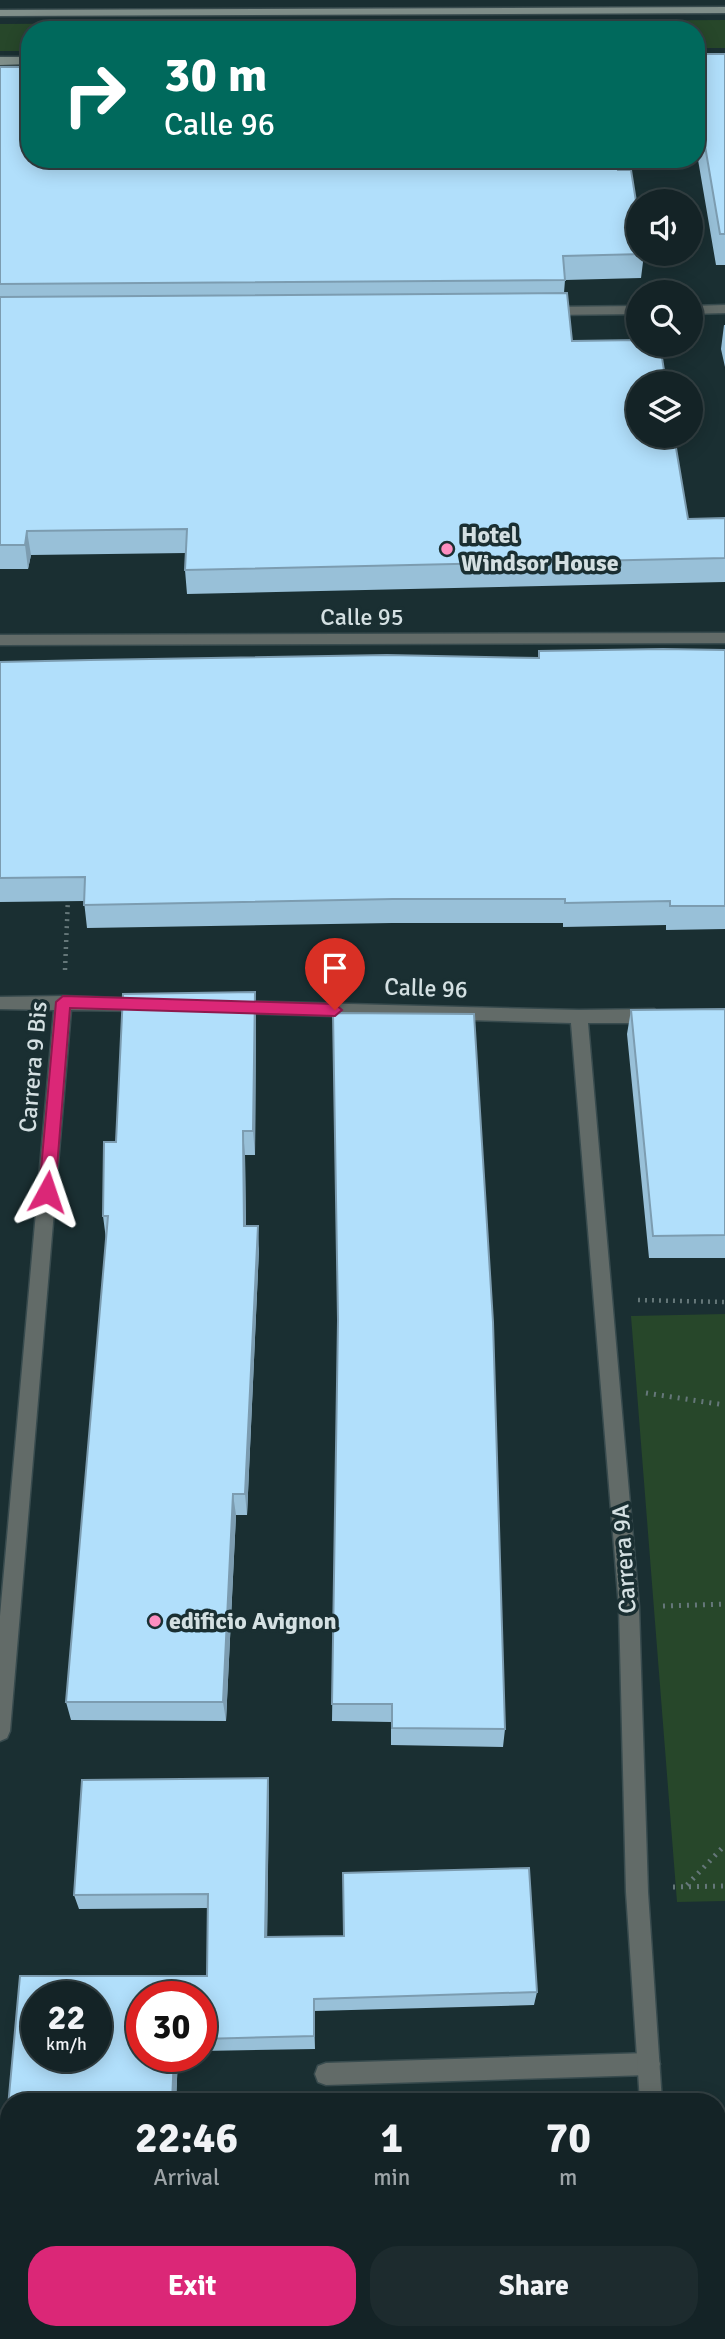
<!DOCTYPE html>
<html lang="en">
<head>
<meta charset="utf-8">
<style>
  :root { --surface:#142326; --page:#1d2b2e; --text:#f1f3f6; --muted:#9da4a7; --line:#334043; --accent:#db2777 }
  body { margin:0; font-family:Signika,sans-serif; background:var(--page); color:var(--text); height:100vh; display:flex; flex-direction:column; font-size:26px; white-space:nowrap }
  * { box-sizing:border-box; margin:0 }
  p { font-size:23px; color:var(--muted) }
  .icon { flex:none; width:38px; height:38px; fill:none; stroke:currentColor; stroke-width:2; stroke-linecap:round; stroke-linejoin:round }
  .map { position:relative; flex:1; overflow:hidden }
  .panel { position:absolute; left:0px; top:2093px; width:726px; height:247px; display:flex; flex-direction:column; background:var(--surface); border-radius:28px 28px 0 0; box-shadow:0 4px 18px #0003,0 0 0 2px var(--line) }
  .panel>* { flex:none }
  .guide { position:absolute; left:21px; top:21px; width:684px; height:147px; border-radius:28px; box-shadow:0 4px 18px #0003,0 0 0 2px var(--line); background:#00695c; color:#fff; overflow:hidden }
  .fabs { position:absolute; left:626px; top:189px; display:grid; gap:14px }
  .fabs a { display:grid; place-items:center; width:77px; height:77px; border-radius:50%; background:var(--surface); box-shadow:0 4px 18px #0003,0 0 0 2px var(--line); font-size:35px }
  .speed { position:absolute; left:21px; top:1981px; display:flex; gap:14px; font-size:35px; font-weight:700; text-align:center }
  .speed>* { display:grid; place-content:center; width:91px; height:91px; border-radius:50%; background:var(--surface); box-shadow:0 4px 18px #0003,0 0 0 2px var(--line); line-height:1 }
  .speed small { font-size:18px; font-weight:400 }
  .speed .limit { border:10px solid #d22; background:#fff; color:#111 }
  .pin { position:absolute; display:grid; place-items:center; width:60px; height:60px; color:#fff; margin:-72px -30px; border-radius:50% 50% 50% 0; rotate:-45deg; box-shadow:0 0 7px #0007 }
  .pin .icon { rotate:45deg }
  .me { position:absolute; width:77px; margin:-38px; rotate:5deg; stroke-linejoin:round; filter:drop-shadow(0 0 5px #0008) }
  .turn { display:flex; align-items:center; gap:24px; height:147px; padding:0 28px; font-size:32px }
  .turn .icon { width:91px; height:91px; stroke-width:2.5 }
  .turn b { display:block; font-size:49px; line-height:60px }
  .eta { display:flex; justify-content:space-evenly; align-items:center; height:119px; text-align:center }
  .eta b { font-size:42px; font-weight:800; line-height:49px }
  .primary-button { display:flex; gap:14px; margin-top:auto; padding:14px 28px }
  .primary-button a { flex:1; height:80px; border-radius:28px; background:var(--accent); color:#fff; font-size:28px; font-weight:800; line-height:80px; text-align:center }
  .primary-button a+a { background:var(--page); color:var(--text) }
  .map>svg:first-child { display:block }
  .green { fill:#27472a }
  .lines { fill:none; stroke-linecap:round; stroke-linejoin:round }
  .lane-casing { stroke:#384b4e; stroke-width:3 }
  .street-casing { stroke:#384b4e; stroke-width:3 }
  .secondary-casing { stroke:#384b4e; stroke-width:3 }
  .path-far1 { stroke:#657779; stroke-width:4.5; stroke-dasharray:2 5; stroke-linecap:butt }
  .path { stroke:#657779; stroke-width:5; stroke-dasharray:2 6; stroke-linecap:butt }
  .lane { fill:#626b68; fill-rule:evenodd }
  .street { fill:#626b68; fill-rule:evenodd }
  .secondary { fill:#808f8a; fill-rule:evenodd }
  .wall { fill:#98c0d8; fill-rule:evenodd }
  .shaded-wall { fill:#7c9cb0 }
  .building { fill:#b1dffb; stroke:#7c9cb0; stroke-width:2; fill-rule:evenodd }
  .route { fill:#db2777; stroke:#8e194d; stroke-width:2 }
  .poi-dot { fill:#fd8ec0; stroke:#1a2f32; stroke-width:2.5 }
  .labels { text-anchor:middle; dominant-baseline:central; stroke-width:7; stroke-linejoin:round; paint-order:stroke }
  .poi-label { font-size:24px; font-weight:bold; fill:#d4e0e2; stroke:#1a2f32; text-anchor:start }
  .street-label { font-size:24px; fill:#d4e0e2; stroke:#1a2f32 }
</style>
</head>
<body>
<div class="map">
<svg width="725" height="2339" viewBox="0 0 725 2339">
  <rect width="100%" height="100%" fill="#1a2f32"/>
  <!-- green -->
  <path class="green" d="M725 20V48H697L696 30H30V51H0V24Z
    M725 1314V1901L677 1902 631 1316Z"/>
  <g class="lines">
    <defs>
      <path id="lane" d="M649 2053 657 2056 660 2064 657 2072 649 2075 326 2085 318 2082 315 2074 318 2066 326 2063Z"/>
      <path id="street" d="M725 305V313L691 314V306Z
        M639 306V314L548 315 542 311 548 307Z
        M725 633V643L0 645V635Z
        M63 996 147 999 155 1005 147 1011 71 1010 10 1731 7 1738 0 1741V1616L54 1010 0 1009V997Z
        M234 1001 579 1010 654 1009 662 1016 654 1023H588L639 1607 648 1892 662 2102H640L626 1892 619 1607 571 1023 234 1013 226 1007Z
        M649 2331H673L674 2339H650Z"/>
      <path id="secondary" d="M725 7V13L0 16V10Z
        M0 57H30V64L0 65Z"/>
    </defs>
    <!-- lane casing -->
    <use href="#lane" class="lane-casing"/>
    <!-- street casing -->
    <use href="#street" class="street-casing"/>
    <!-- secondary casing -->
    <use href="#secondary" class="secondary-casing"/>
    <!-- path-far1 -->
    <path class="path-far1" d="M65 970 68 898
      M638 1300 725 1302"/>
    <!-- path -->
    <path class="path" d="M646 1393 725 1405
      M663 1606 725 1604
      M687 1885 725 1845
      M673 1887 725 1886"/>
    <!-- lane -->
    <use href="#lane" class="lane"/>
    <!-- street -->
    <use href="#street" class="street"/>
    <!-- secondary -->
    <use href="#secondary" class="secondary"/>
  </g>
  <!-- wall -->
  <path class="wall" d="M696 54H725V265H716L696 148Z
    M0 67 618 170 644 254 641 278 565 280 564 293 572 341 688 519 725 518V582L187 594 185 570 186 553 31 555 28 569H0Z
    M724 325H725V367L721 349Z
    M725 650V929L666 930V925L563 927V923H392L87 928 84 901 0 902V662L538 658 539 651Z
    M725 1009V1258H649L627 1034 631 1010Z
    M256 1017 255 1155H245L246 1226 259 1249 247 1515H236L226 1721 71 1720 66 1702 106 1239 103 1216Z
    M338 1320 505 1729 503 1747 391 1745V1722L332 1721Z
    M268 1778 269 1793 267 1937 344 1936 343 1873 529 1868 537 1992 534 2005 314 2011 315 2049 201 2051V1997H142V2056H178L176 2102H9V2269H0V2194L20 1976H207L208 1908 79 1909 74 1895 82 1780ZM37 1997H96V2056H37Z"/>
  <!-- shaded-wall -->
  <path class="shaded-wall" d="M27 531 31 555 28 569 25 545Z
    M255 992 256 1017 255 1155 253 1131Z
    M243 1131 245 1155 246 1249 244 1226Z
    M258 1226 259 1249 247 1515 245 1494Z
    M233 1494 236 1515 226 1721 223 1702Z
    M268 1778 269 1793 267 1951 265 1937Z
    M174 2056H178L176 2102H172Z"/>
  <!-- building -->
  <path class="building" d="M696 54H725V234H720L696 93Z
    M0 67H30V159H617L618 170H631L639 220V254H644L563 256 565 280 0 284Z
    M567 293 572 341 639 340V345H660L666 383H639V436H674L688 519 725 518V558L185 570 187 529 27 531 25 545H0V297Z
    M663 649 725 650V906H670V901L565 903V899H393L84 905 85 877 0 878V662L90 660 387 655 539 658V651Z
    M255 992 253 1131H243L244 1226H258L245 1494H233L223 1702H66L108 1216H103L104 1142H116L123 994Z
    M725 1009V1235L653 1236 631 1010Z
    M333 1013 474 1014 493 1322 505 1729 392 1728V1704H332L338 1320Z
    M268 1778 265 1937 344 1936 343 1873 529 1868 537 1992 314 1999V2036L201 2039V1997H142V2056H174L172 2102H9V2260H0V2194L20 1976H207L208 1894 74 1895 82 1780ZM37 1997H96V2056H37Z"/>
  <!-- route -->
  <path class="route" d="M63 996 335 1004 342 1010 335 1016 70 1008 55 1192 47 1199 39 1192 56 1002Z"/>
  <!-- markers -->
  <g class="poi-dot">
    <circle cx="447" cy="549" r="7"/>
    <circle cx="155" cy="1621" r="7"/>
  </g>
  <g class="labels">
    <!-- poi labels -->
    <g class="poi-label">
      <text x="461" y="535">Hotel<tspan x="461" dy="28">Windsor House</tspan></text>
      <text x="169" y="1621">edificio Avignon</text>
    </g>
    <!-- street labels -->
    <g class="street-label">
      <text x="362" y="617">Calle 95</text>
      <text transform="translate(426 988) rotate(2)">Calle 96</text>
      <text transform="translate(33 1067) rotate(-85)">Carrera 9 Bis</text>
      <text transform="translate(624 1559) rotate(-94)">Carrera 9A</text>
    </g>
  </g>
</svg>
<div class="fabs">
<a><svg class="icon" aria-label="sound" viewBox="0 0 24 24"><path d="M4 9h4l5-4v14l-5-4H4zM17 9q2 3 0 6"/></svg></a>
<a><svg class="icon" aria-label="search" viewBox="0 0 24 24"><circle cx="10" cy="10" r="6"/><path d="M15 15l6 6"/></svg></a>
<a><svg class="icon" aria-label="layers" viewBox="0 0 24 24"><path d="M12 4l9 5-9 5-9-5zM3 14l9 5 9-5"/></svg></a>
</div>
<div class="speed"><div>22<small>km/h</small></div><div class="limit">30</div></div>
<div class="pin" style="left:335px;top:1010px;background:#d93025"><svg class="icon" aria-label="arrive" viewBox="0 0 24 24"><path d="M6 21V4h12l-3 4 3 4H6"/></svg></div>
<svg class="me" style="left:47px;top:1192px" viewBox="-20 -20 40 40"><path d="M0-17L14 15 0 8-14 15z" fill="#db2777" stroke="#fff" stroke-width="4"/></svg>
<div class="guide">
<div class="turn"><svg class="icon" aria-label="right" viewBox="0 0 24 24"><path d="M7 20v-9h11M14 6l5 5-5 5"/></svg><div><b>30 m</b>Calle 96</div></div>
</div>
<section class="panel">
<div class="eta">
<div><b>22:46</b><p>Arrival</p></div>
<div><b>1</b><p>min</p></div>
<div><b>70</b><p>m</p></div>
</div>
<div class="primary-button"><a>Exit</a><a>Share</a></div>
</section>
</div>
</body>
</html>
